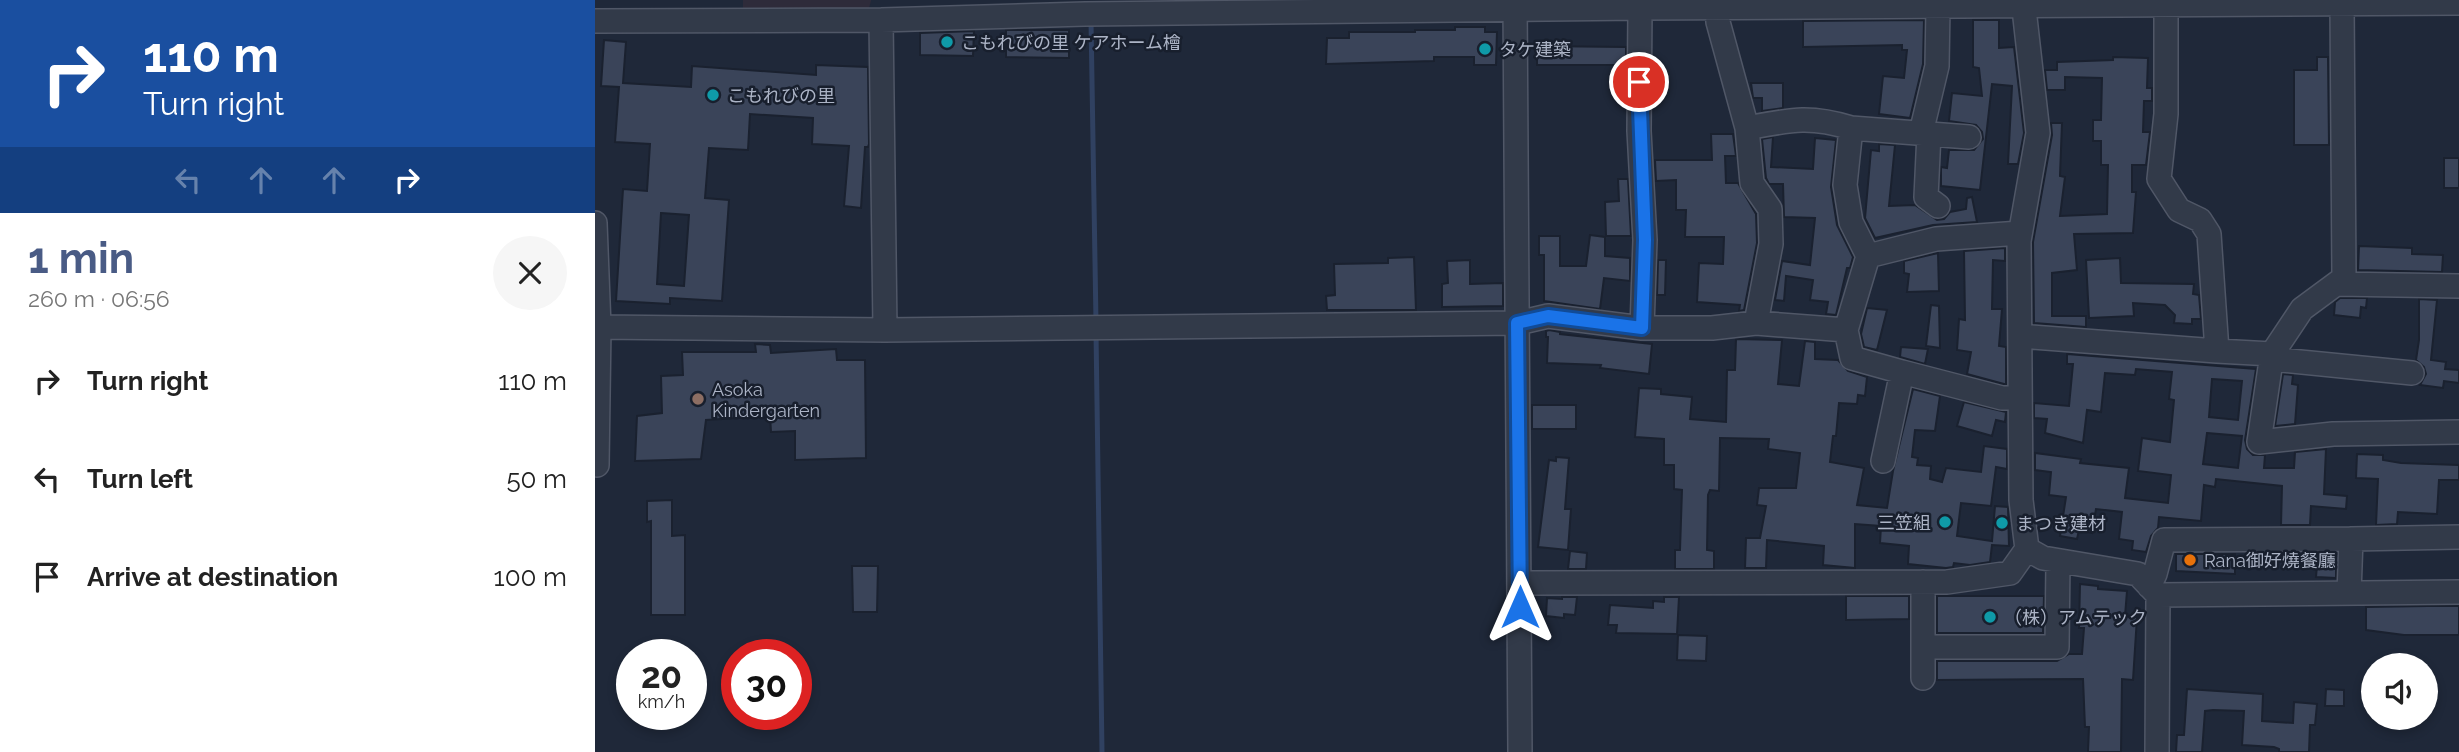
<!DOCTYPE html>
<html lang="en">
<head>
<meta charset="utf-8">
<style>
  :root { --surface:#fff; --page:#f6f6f6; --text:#222; --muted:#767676; --accent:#495b85 }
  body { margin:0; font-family:Raleway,"Noto Sans JP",sans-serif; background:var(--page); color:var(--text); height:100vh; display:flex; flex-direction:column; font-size:26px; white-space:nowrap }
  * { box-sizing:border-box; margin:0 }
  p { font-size:23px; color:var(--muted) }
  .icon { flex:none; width:38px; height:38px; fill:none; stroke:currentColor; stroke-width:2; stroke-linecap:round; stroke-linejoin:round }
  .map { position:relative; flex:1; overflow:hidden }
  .panel { display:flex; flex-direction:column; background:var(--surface); width:595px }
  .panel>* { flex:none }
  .hud { background:#1a4fa0; color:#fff; overflow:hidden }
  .fabs { position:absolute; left:1766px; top:653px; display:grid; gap:14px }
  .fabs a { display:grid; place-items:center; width:77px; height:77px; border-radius:50%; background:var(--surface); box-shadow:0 4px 10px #0003; font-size:35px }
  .speed { position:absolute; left:21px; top:639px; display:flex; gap:14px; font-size:35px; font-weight:700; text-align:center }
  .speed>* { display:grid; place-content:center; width:91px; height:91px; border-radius:50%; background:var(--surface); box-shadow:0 4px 10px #0003; line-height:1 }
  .speed small { font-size:18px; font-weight:400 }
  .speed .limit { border:10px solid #d22; background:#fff; color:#111 }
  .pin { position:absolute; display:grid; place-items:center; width:60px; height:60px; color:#fff; margin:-30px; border:4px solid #fff; border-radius:50%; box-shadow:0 2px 7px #0007 }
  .me { position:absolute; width:77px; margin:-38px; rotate:0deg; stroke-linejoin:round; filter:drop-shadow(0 0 5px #0008) }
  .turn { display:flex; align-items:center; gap:24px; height:147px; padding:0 28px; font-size:32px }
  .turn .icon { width:91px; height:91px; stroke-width:2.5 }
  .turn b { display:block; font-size:49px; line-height:60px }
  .lanes { display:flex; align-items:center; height:66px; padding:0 28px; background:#0003; justify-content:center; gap:35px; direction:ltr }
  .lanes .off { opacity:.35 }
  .round { display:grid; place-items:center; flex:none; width:74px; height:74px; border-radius:37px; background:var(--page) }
  .head { display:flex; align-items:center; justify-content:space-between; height:119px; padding:0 28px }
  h1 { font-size:42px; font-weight:700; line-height:52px; color:var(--accent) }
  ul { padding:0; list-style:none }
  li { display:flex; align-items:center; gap:21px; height:98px; padding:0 28px }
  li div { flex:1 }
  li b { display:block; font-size:26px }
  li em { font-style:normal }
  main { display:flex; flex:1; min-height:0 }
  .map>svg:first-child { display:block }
  .medical { fill:#2e2b3a }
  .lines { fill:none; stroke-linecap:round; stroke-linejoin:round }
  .stream { stroke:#304161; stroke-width:5 }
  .building { fill:#3a4459; stroke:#1a212f; stroke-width:2; fill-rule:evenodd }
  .minor-casing { stroke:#505767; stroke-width:26 }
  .minor { stroke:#323a49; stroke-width:23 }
  .route-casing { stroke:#114b97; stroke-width:18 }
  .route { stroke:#1a73e8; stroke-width:12 }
  .culture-dot { fill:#0f9aa8; stroke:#181f2d; stroke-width:2.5 }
  .education-dot { fill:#8d6e63; stroke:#181f2d; stroke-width:2.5 }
  .food-dot { fill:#e8710a; stroke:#181f2d; stroke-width:2.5 }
  .labels { text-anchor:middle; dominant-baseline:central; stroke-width:5; stroke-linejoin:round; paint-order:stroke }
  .poi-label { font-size:18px; fill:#acb4c6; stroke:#181f2d; text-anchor:start }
</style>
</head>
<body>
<main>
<section class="panel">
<div class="hud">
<div class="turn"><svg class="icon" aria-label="right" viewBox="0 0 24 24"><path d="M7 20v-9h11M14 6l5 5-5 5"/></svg><div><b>110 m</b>Turn right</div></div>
<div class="lanes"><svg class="icon off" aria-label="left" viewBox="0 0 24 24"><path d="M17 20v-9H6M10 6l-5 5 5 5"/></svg><svg class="icon off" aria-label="ahead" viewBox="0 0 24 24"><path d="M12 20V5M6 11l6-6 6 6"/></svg><svg class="icon off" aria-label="ahead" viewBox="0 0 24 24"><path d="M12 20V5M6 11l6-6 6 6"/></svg><svg class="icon" aria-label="right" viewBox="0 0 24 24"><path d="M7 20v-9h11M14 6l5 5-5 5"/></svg></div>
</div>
<div class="head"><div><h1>1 min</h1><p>260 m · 06:56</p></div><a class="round"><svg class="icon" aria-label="close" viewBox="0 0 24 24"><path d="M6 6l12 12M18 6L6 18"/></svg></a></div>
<ul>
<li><svg class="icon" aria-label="right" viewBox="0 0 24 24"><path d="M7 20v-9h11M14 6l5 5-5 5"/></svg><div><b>Turn right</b></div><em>110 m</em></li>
<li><svg class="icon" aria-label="left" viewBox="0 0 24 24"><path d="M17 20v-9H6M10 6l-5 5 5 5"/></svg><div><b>Turn left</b></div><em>50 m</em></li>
<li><svg class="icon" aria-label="arrive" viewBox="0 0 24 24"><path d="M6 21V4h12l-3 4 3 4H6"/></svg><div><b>Arrive at destination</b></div><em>100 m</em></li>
</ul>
</section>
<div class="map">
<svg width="1864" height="752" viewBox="0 0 1864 752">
  <rect width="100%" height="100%" fill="#1f2839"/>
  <!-- medical -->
  <path class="medical" d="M148 0H276V1L274 8H148Z"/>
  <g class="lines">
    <!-- stream -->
    <path class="stream" d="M496 21 501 322
      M501 332 507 752"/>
  </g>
  <!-- building -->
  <path class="building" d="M1329 20 1328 64 1315 118 1284 114 1288 76 1309 78 1312 50H1307V45L1208 47V21Z
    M1378 20H1404V48L1419 47 1429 133 1423 164H1413L1417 86 1397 84 1385 190 1346 186V167L1352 168 1354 150H1379L1388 139 1387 132 1381 125 1354 121 1357 93 1387 96 1384 68 1378 67Z
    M860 27H890V32H902L901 65H879V57H839V61L731 64 732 38H754V32H820V30H860Z
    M411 30H474V58L411 57Z
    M379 31 378 56 325 55V33Z
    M9 40 31 42 28 83 96 87 97 66 221 75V65L273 67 274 144 273 147H270L266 208 249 206 254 146 217 144 218 118 155 114 153 150 114 148 110 198 134 200 127 301 75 298V304L21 301 28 189 52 191 55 144 20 142 24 87 6 86ZM66 213 94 215 89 286 62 284Z
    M942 46 1031 47V65H942Z
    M1518 57 1553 58 1552 88H1557V101H1549L1548 132H1555L1551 165H1537V192H1541L1538 233 1479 234 1482 270 1457 273V316H1491V327L1439 323 1438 242 1457 135 1456 123H1467L1465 176 1470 177 1465 216 1512 214 1513 165H1506V141H1498V120H1506L1507 78 1470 77V90H1452L1450 70H1462V62L1518 60Z
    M1722 57H1733L1734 145H1699V70H1722Z
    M1156 83H1188V108L1167 111V98H1158Z
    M1116 134H1138L1141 156H1130L1131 183H1143L1161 214 1162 243 1149 310 1144 311 1145 305 1102 302 1104 263 1128 264 1129 237H1090L1091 210H1081V180L1061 181 1060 160H1117Z
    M1178 137 1176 167 1218 169 1220 138 1241 140 1236 187 1242 225 1258 257 1255 268H1252L1241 315 1231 314 1233 302 1215 300 1218 280 1191 276 1189 301 1180 300 1187 261 1215 265 1220 218 1189 217 1188 184H1174L1171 178 1167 139Z
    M1284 144 1300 145 1294 206 1320 205 1342 220 1349 219 1355 212 1371 209 1372 198 1377 197 1382 222 1338 225 1280 238 1270 218 1276 150 1284 151Z
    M1849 158H1864V188H1849Z
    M1023 179H1033L1036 236H1011L1010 202 1024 201Z
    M995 235 1010 237V256L1035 258V281L1009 278 1005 309 949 301V255H944V236H965V266H991Z
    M1764 246 1817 248V254L1848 255 1847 272 1763 270Z
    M1410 248V261L1398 260 1397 309H1407L1404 346 1411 347V384H1409L1372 374 1376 352 1362 350 1364 319 1370 320 1369 251Z
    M1343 253 1344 291 1312 292 1314 274 1309 273V261Z
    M819 257 821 310H732L731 296 740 295 739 264 793 263V258Z
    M1525 258 1526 283 1599 284 1598 294 1604 295 1606 319H1597V324L1579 323 1580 315 1570 305 1538 303 1539 316 1494 318 1491 260Z
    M875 260V284L908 283V306L847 307V284L853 283 852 261Z
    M1063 260H1071L1070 295H1062Z
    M1745 298H1772L1771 308 1766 307 1765 318 1739 315 1740 302Z
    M1824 299 1842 300 1836 360 1851 362 1850 369 1864 370V383L1849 381 1848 388 1825 385 1831 374 1829 367 1821 360 1824 340Z
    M1336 305 1344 306 1345 348 1331 346Z
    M1272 308 1292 310 1282 350 1269 347 1266 334Z
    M954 330 965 332V334L1057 344 1054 374 1005 368 1006 365 952 363 953 337H951V331Z
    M1141 339 1187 340 1183 384 1204 386 1210 341 1220 342V359L1243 360 1253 371 1272 377 1270 396 1263 395 1262 404 1244 403 1241 436H1238L1235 462 1269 468 1262 505 1292 508 1298 471 1318 389 1345 396 1340 431 1320 430 1317 457 1323 458 1322 465 1336 466 1335 479 1347 482 1351 468 1386 472 1389 446 1412 449V469L1401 467 1396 506 1366 503 1362 536 1397 541 1400 506 1413 507 1414 546 1397 545 1395 562 1375 565 1359 563 1358 567 1351 568 1313 564 1314 546 1285 543 1286 526 1260 524V568L1228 565 1229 546 1172 540 1171 568H1150L1151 538H1165L1171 506 1162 505 1164 488H1201L1205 453 1173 449 1174 439 1125 438 1124 491 1115 490 1113 495 1112 550 1119 551V569H1080V550H1085L1087 490 1079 489V465H1069V439L1040 437 1044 388 1066 389V394L1097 397 1095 419 1131 422 1132 370H1140Z
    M160 344 175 345 176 353 241 349 242 360H270L271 458 200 460V431L176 432 175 416 111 420 106 459 40 461 42 416 67 413 66 376 88 375 87 352H161Z
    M1306 347 1333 349 1330 364 1305 357Z
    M1472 354 1661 369 1650 440 1652 449 1658 455H1670L1669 468H1699L1700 452 1731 449 1729 494 1752 496 1751 509 1716 506 1715 525H1686L1687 486 1621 479 1620 487 1609 485 1606 521 1564 517 1563 528 1556 536 1551 552 1537 550 1538 541 1524 539 1527 512 1501 509 1497 533 1484 530 1482 539 1465 536 1471 497 1454 495 1456 472 1440 470V453L1486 459 1485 463 1534 468 1530 498 1573 503 1576 475 1543 471 1547 438 1575 442 1579 400 1574 399 1577 372 1541 369 1540 375 1510 373 1506 412 1492 410 1488 443 1450 433 1452 419 1439 418V403L1474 406 1478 364H1472ZM1617 379 1647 381 1643 420 1614 417ZM1612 433 1647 436 1643 468 1608 464Z
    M1688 374 1698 375 1697 384 1703 385 1700 424 1680 426Z
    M1369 402 1411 412 1410 422 1401 420 1397 436 1362 426Z
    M937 405H981V429H937Z
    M1762 454 1788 455V460L1806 463 1864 465V480H1844L1842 514 1803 512 1802 524 1781 525 1783 479 1761 478Z
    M961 457 974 458 970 509H976L973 550 943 547 954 460 961 461Z
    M77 500V536L90 535V615H56V521L52 522V501Z
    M975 551 992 553 991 569H973Z
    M1723 553H1741V578L1721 577Z
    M1581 554H1640V574L1581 571Z
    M257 566H283L282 612H258Z
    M1485 584 1503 586V589L1532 591 1530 616 1542 617 1538 680 1527 679 1526 752H1493L1494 727H1490L1488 679 1342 680V661H1462L1474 654H1487L1489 628H1484Z
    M1251 596H1314V619L1251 620Z
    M1342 596H1449L1448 633H1342Z
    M967 597H982L980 615 969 614V618L951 616 952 598 967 599Z
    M1069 597H1084L1082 634 1021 633 1022 625H1013L1015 605 1058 608V601L1069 602Z
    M1833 606H1864V635H1809L1771 630V607Z
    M1083 635 1112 636 1111 661 1082 660Z
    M1592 689 1668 694 1667 721 1698 723 1699 702 1722 704 1720 725H1715L1714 752H1684V749L1679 747 1647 745 1649 711 1618 710 1610 711 1607 752H1581L1582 735H1589Z
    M1731 689 1749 690V706H1730Z"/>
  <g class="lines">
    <defs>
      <path id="minor" d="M920 0 925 752
        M1571 0V114L1564 179 1584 210 1605 220 1614 234 1622 351 1677 354 1664 442 1738 434 1864 432
        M1045 8 1044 131 1050 240 1047 328
        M1122 8 1123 22 1152 128 1157 183 1175 209 1176 244 1161 323
        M286 20 290 330
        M0 21 286 20 490 14 1045 8 1864 3
        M1256 128 1374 137
        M1326 133 1342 66 1343 7
        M1334 133 1331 197 1343 206
        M0 223 4 327 2 465
        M1273 256 1341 239 1425 233
        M1742 284 1864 286
        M4 327 290 330 923 323 953 316 1047 328H1117L1161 323 1251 330 1273 256 1256 222 1250 185 1256 128C1214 115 1195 120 1152 128
        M1251 330 1257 358 1307 372 1288 461
        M1425 336 1622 351
        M1677 354 1707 309 1749 278 1747 3
        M1676 359 1817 373
        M1307 372 1407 398H1425
        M1756 539 1864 537
        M1432 549 1448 558 1543 574 1563 595 1562 752
        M924 583 1352 582 1415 573 1432 549 1426 500 1424 241 1443 133 1428 0
        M1554 586 1560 574 1569 540 1756 539 1754 593
        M1563 595 1864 592
        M1328 647H1462L1463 561
        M1328 678V582"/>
    </defs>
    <!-- minor casing -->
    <use href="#minor" class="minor-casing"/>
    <!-- minor -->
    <use href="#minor" class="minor"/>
  </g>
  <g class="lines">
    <defs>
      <path id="route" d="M925 607 922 323 953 316 1047 328 1050 240 1044 82"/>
    </defs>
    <!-- route casing -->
    <use href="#route" class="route-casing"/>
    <!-- route -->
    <use href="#route" class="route"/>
  </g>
  <!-- markers -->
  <g class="culture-dot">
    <circle cx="352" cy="42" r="7"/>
    <circle cx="890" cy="49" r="7"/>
    <circle cx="118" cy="95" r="7"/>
    <circle cx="1350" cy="522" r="7"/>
    <circle cx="1407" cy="523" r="7"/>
    <circle cx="1395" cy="617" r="7"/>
  </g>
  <circle class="education-dot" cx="103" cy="399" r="7"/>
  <circle class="food-dot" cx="1595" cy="560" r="7"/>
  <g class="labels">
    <!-- poi labels -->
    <g class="poi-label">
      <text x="366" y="42">こもれびの里 ケアホーム檜</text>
      <text x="904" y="49">タケ建築</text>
      <text x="132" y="95">こもれびの里</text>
      <text x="117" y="389">Asoka<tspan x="117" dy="21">Kindergarten</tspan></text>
      <text x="1336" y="522" text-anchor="end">三笠組</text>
      <text x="1421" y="523">まつき建材</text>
      <text x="1609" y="560">Rana御好燒餐廳</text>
      <text x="1409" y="617">（株）アムテック</text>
    </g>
  </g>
</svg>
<div class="fabs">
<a><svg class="icon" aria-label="sound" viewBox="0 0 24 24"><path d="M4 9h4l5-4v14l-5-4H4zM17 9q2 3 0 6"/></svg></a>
</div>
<div class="speed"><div>20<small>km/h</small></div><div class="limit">30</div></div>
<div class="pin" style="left:1044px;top:82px;background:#d93025"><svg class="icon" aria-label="arrive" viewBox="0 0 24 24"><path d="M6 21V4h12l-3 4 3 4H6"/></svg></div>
<svg class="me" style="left:925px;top:607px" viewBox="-20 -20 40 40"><path d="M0-17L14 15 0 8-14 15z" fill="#1a73e8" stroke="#fff" stroke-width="4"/></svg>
</div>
</main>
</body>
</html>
